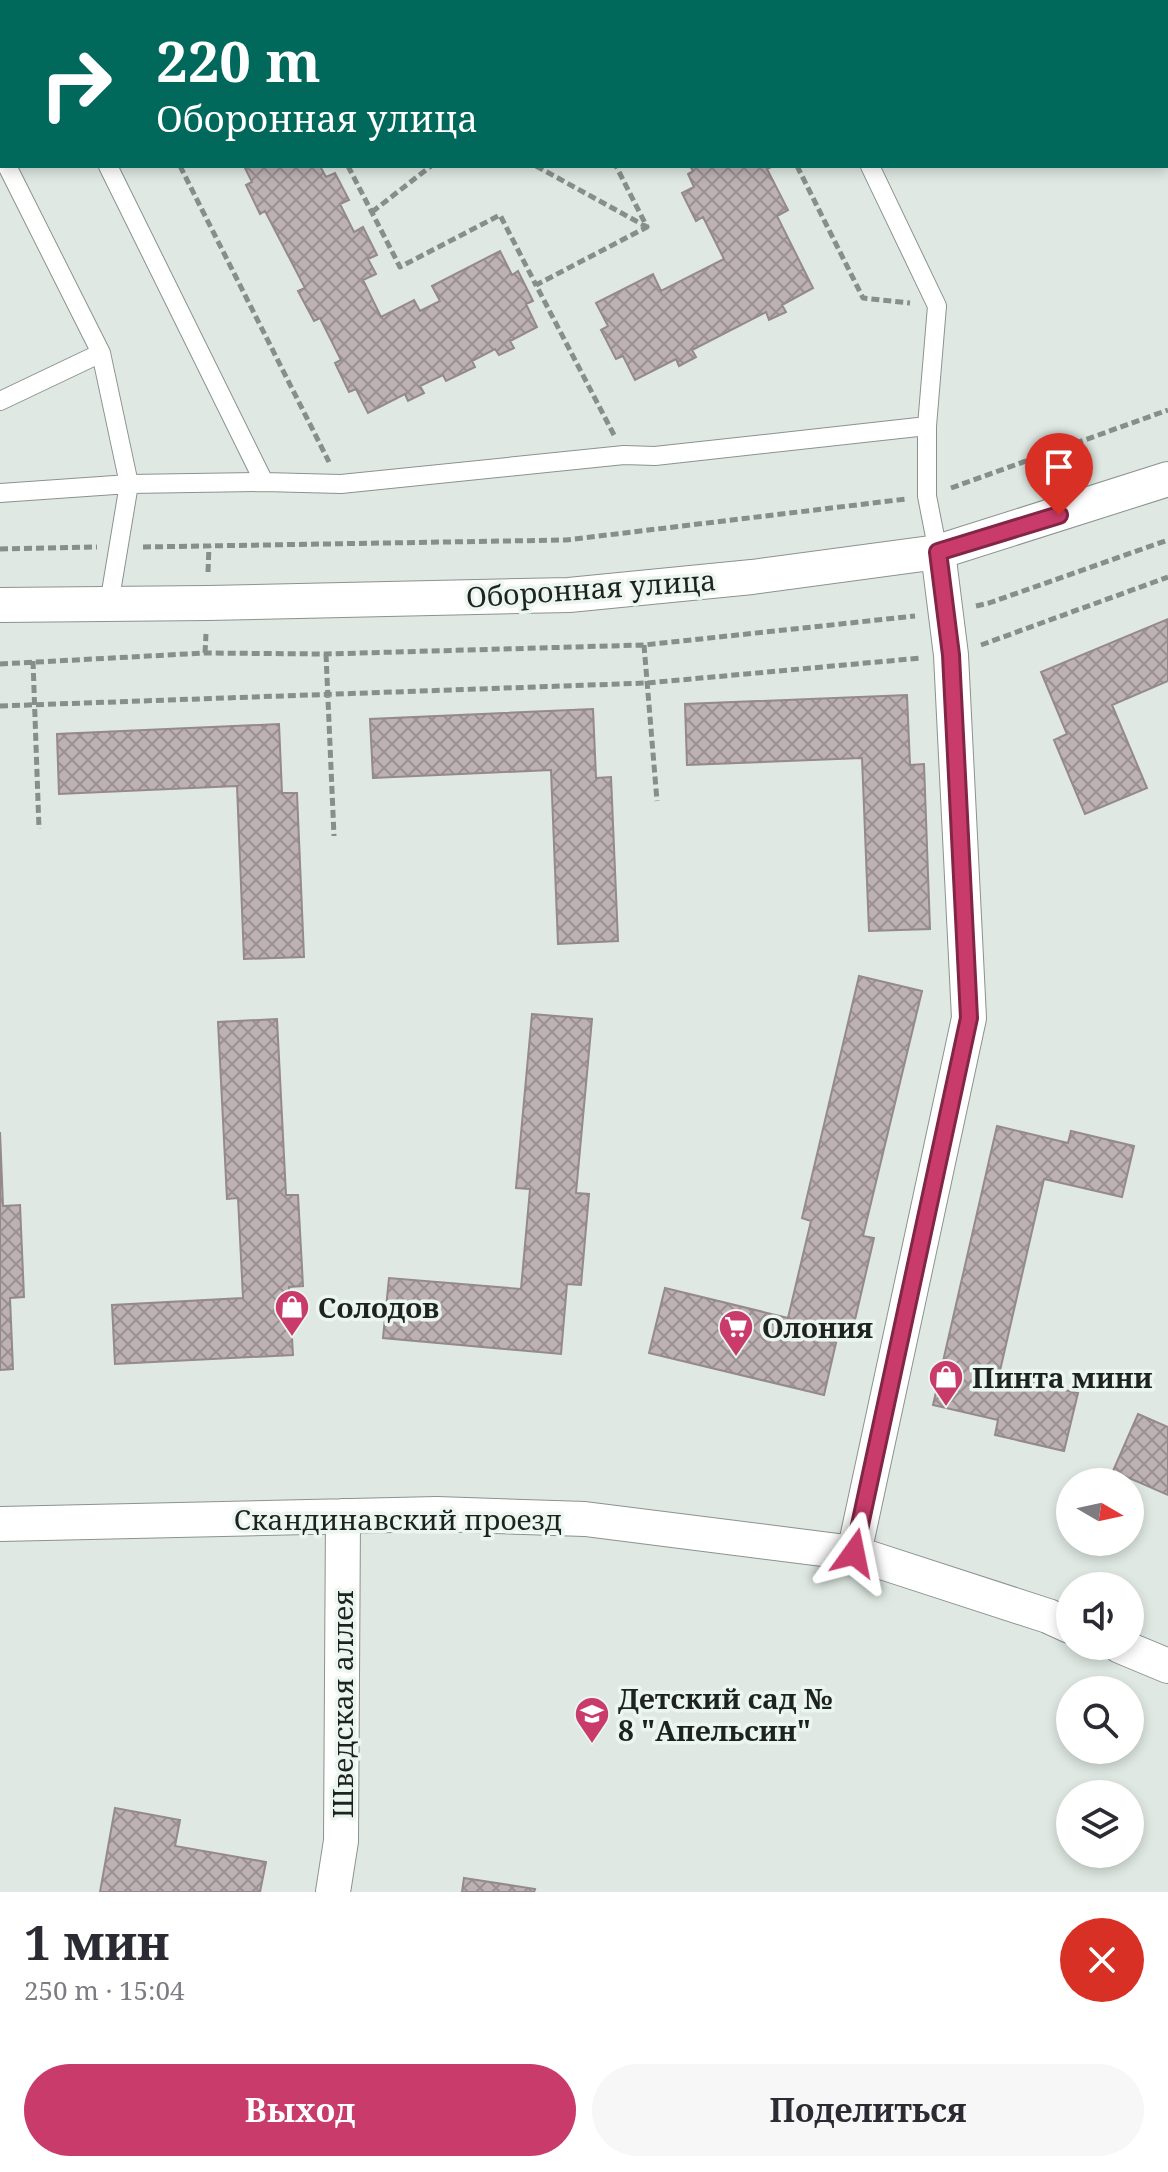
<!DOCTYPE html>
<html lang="ru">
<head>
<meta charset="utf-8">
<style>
  :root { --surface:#fff; --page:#f7f7f7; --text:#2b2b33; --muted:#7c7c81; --accent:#c83b6a }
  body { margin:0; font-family:"Noto Serif",serif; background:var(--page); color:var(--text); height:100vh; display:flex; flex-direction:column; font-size:30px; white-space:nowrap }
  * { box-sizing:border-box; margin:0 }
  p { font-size:26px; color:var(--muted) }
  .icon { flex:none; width:44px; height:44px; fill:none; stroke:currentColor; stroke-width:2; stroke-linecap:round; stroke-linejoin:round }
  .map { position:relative; height:1892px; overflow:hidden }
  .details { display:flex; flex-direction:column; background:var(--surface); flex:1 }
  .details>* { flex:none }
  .banner { position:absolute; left:0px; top:0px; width:1168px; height:168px; box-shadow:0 4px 12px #0003; background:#00695c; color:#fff; overflow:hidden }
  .needle { width:52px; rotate:99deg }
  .buttons { position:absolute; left:1056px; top:1468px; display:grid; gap:16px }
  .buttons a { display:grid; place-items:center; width:88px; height:88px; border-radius:50%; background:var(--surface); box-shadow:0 4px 12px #0003; font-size:40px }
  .pin { position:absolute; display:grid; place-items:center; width:68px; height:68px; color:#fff; margin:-82px -34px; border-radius:50% 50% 50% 0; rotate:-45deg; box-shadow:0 0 8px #0007 }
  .pin .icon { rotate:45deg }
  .me { position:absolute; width:88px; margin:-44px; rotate:12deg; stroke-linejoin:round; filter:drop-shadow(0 0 6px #0008) }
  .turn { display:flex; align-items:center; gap:28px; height:168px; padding:0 24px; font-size:36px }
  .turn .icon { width:104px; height:104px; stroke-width:2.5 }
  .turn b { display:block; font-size:56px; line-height:68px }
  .round { display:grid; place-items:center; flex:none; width:84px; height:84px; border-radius:42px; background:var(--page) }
  .head { display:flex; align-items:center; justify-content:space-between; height:136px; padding:0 24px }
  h1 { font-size:48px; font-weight:700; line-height:60px }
  .action { display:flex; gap:16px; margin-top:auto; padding:16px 24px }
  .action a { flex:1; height:92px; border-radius:48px; background:var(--accent); color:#fff; font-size:32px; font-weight:700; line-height:92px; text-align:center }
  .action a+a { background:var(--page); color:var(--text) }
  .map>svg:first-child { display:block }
  .building { fill:url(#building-cross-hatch); stroke:#94898b; stroke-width:2 }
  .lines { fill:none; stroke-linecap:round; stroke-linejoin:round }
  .service-casing { stroke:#8a938d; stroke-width:20 }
  .minor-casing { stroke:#8a938d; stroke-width:36 }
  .path { stroke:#888f8a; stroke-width:5; stroke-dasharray:8 4; stroke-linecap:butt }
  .service { stroke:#fff; stroke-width:18 }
  .minor { stroke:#fff; stroke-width:34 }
  .route-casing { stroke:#822645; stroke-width:20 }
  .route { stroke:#c83b6a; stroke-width:14 }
  .labels { text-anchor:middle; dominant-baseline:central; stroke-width:7; stroke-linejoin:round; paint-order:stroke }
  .street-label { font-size:28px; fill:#1f2320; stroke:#ecf6f0 }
  .poi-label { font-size:28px; font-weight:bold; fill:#1f2320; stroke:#ecf6f0; text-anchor:start }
</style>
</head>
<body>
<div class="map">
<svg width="1168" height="1892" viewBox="0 0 1168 1892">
  <defs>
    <pattern id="building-cross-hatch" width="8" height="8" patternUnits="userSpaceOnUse" patternTransform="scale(2)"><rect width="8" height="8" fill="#bdb1b3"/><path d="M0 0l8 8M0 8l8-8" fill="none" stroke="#999091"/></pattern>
  </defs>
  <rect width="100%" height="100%" fill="#dfe8e2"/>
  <!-- building -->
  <path class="building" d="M131 0H191L187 2H132Z
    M244 166H320L326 177 335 173 349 200 340 204 354 232 363 227 377 255 368 259 376 274 363 280 381 317 414 300 420 311 440 301 432 286 500 251 512 275 518 271 533 301 526 304 537 327 510 341 514 348 499 355 495 349 472 361 475 367 446 381 443 375 420 386 424 393 408 401 405 394 368 413 356 389 349 392 335 363 341 360 320 318 314 321 298 291 305 288 265 211 260 214 246 185 252 182Z
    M690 166H773L767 169 788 210 777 216 813 288 782 305 786 312 769 320 766 312 692 350 696 357 679 366 676 359 635 380 623 356 616 359 601 330 608 326 596 303 653 274 661 291 724 259 703 217 696 221 682 193 694 187 688 174 693 171Z
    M1168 619V681L1112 705 1147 788 1085 814 1054 740 1067 734 1041 672Z
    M907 695 910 765 924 764 930 929 869 931 862 758 687 765 685 704Z
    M593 709 596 778 611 777 618 941 558 944 551 770 373 778 370 719Z
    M279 724 282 793H297L304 957 244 959 237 786 59 794 57 734Z
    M859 976 922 991 863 1236 874 1238 854 1324 841 1321 824 1395 649 1353 665 1288 788 1318 811 1221 802 1218Z
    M532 1014 592 1019 576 1193 589 1194 581 1285 567 1284 561 1354 383 1338 389 1278 521 1289 530 1189 516 1188Z
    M277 1019 286 1195H298L303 1286 289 1287 293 1355 115 1364 112 1305 243 1298 238 1198 227 1199 218 1022Z
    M997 1126 1068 1143 1071 1131 1134 1146 1122 1197 1044 1179 999 1375 1078 1393 1064 1451 995 1435 998 1420 933 1405Z
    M0 1132 3 1206 20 1205 24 1297 10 1298 13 1369 0 1370Z
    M1138 1414 1168 1427V1495L1113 1471Z
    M115 1808 180 1820 175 1846 266 1862 260 1892H100Z
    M464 1878 535 1889 534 1892H462Z"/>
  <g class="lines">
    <defs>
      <path id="service" d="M26 0 27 2
        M791 0 792 2
        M108 166 264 482 341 484 624 455 655 456 927 426
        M870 166 937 306 927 426V496L938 552
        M101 353 129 484 109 604
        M0 401 101 353 7 166
        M0 493 129 484 264 482"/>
      <path id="minor" d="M0 605 208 603 569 595 752 577 938 552 1168 479
        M0 1524 437 1514 585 1519 854 1553 1048 1616 1070 1626
        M854 1553 969 1018 951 655 938 552
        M1120 1646 1168 1666
        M333 1892 341 1841 343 1516"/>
    </defs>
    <!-- service casing -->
    <use href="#service" class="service-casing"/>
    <!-- minor casing -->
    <use href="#minor" class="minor-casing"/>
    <!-- path -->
    <path class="path" d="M97 0 98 2
      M530 0 531 2
      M713 0 714 2
      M311 2 315 0
      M463 2V0
      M681 2 684 0
      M180 166 329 462
      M348 166 400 267 500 215 536 285
      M536 166 647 227
      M797 166 863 298 910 303
      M372 212 431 166
      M614 435 536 285 647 227 616 166
      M951 488 1168 410
      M143 547 566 540 906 499
      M0 549 97 547
      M208 572 209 546
      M976 606 989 603 1168 540
      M644 645 657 801
      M981 645 1168 577
      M205 653 206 634
      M326 654 334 836
      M33 661 39 829
      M0 664 205 653 326 654 644 645 915 616
      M0 706 647 683 921 658"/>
    <!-- service -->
    <use href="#service" class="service"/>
    <!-- minor -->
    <use href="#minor" class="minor"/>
  </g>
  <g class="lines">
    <defs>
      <path id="route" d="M854 1553 969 1018 951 655 938 552 1059 515"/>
    </defs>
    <!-- route casing -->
    <use href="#route" class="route-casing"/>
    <!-- route -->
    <use href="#route" class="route"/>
  </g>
  <!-- icons -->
  <defs>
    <symbol id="shop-pin" viewBox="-11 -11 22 30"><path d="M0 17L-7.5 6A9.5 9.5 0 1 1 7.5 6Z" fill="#c83b6a" stroke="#ecf6f0"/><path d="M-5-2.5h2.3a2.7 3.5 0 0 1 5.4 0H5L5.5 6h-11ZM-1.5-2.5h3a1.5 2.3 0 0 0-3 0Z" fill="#fff"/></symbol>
    <symbol id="supermarket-pin" viewBox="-11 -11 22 30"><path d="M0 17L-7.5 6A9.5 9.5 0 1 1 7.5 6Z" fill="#c83b6a" stroke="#ecf6f0"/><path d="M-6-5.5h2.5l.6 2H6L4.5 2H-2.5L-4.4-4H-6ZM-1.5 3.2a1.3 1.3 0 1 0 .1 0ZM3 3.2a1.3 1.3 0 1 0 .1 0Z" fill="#fff"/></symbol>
    <symbol id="school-pin" viewBox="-11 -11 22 30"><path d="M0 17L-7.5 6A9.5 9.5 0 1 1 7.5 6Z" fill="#c83b6a" stroke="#ecf6f0"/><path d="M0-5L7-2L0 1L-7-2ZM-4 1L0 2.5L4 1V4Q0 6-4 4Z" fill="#fff"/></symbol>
  </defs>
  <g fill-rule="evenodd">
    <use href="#shop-pin" x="272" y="1287" width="40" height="54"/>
    <use href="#supermarket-pin" x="716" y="1307" width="40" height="54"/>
    <use href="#shop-pin" x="926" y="1357" width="40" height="54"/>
    <use href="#school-pin" x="572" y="1694" width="40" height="54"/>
  </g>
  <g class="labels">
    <!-- street labels -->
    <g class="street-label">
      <text transform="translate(591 588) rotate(-4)">Оборонная улица</text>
      <text x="398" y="1519">Скандинавский проезд</text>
      <text transform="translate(342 1704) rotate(-90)">Шведская аллея</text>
    </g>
    <!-- poi labels -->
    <g class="poi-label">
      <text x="318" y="1307">Солодов</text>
      <text x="762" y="1327">Олония</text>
      <text x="972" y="1377">Пинта мини</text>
      <text x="618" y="1698">Детский сад №<tspan x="618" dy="32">8 "Апельсин"</tspan></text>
    </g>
  </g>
</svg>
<div class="buttons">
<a><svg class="needle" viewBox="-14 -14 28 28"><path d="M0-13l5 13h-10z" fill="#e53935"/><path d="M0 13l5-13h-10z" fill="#7c7c81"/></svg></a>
<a><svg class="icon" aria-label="sound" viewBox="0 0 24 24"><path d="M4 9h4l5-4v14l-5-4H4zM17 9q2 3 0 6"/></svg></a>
<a><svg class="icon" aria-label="search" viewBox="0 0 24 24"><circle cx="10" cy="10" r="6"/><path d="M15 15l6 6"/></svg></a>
<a><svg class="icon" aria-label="layers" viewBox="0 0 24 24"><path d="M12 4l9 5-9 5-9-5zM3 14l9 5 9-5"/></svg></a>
</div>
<div class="pin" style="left:1059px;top:515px;background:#d93025"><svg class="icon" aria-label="arrive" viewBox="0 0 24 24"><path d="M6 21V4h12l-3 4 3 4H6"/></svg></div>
<svg class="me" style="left:854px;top:1553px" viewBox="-20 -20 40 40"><path d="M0-17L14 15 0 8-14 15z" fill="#c83b6a" stroke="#fff" stroke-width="4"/></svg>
<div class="banner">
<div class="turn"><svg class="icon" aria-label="right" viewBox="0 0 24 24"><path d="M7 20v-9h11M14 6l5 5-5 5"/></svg><div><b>220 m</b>Оборонная улица</div></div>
</div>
</div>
<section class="details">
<div class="head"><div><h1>1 мин</h1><p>250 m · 15:04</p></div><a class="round" style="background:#d93025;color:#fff"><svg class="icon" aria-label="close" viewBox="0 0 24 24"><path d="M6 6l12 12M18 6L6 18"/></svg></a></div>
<div class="action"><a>Выход</a><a>Поделиться</a></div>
</section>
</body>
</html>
